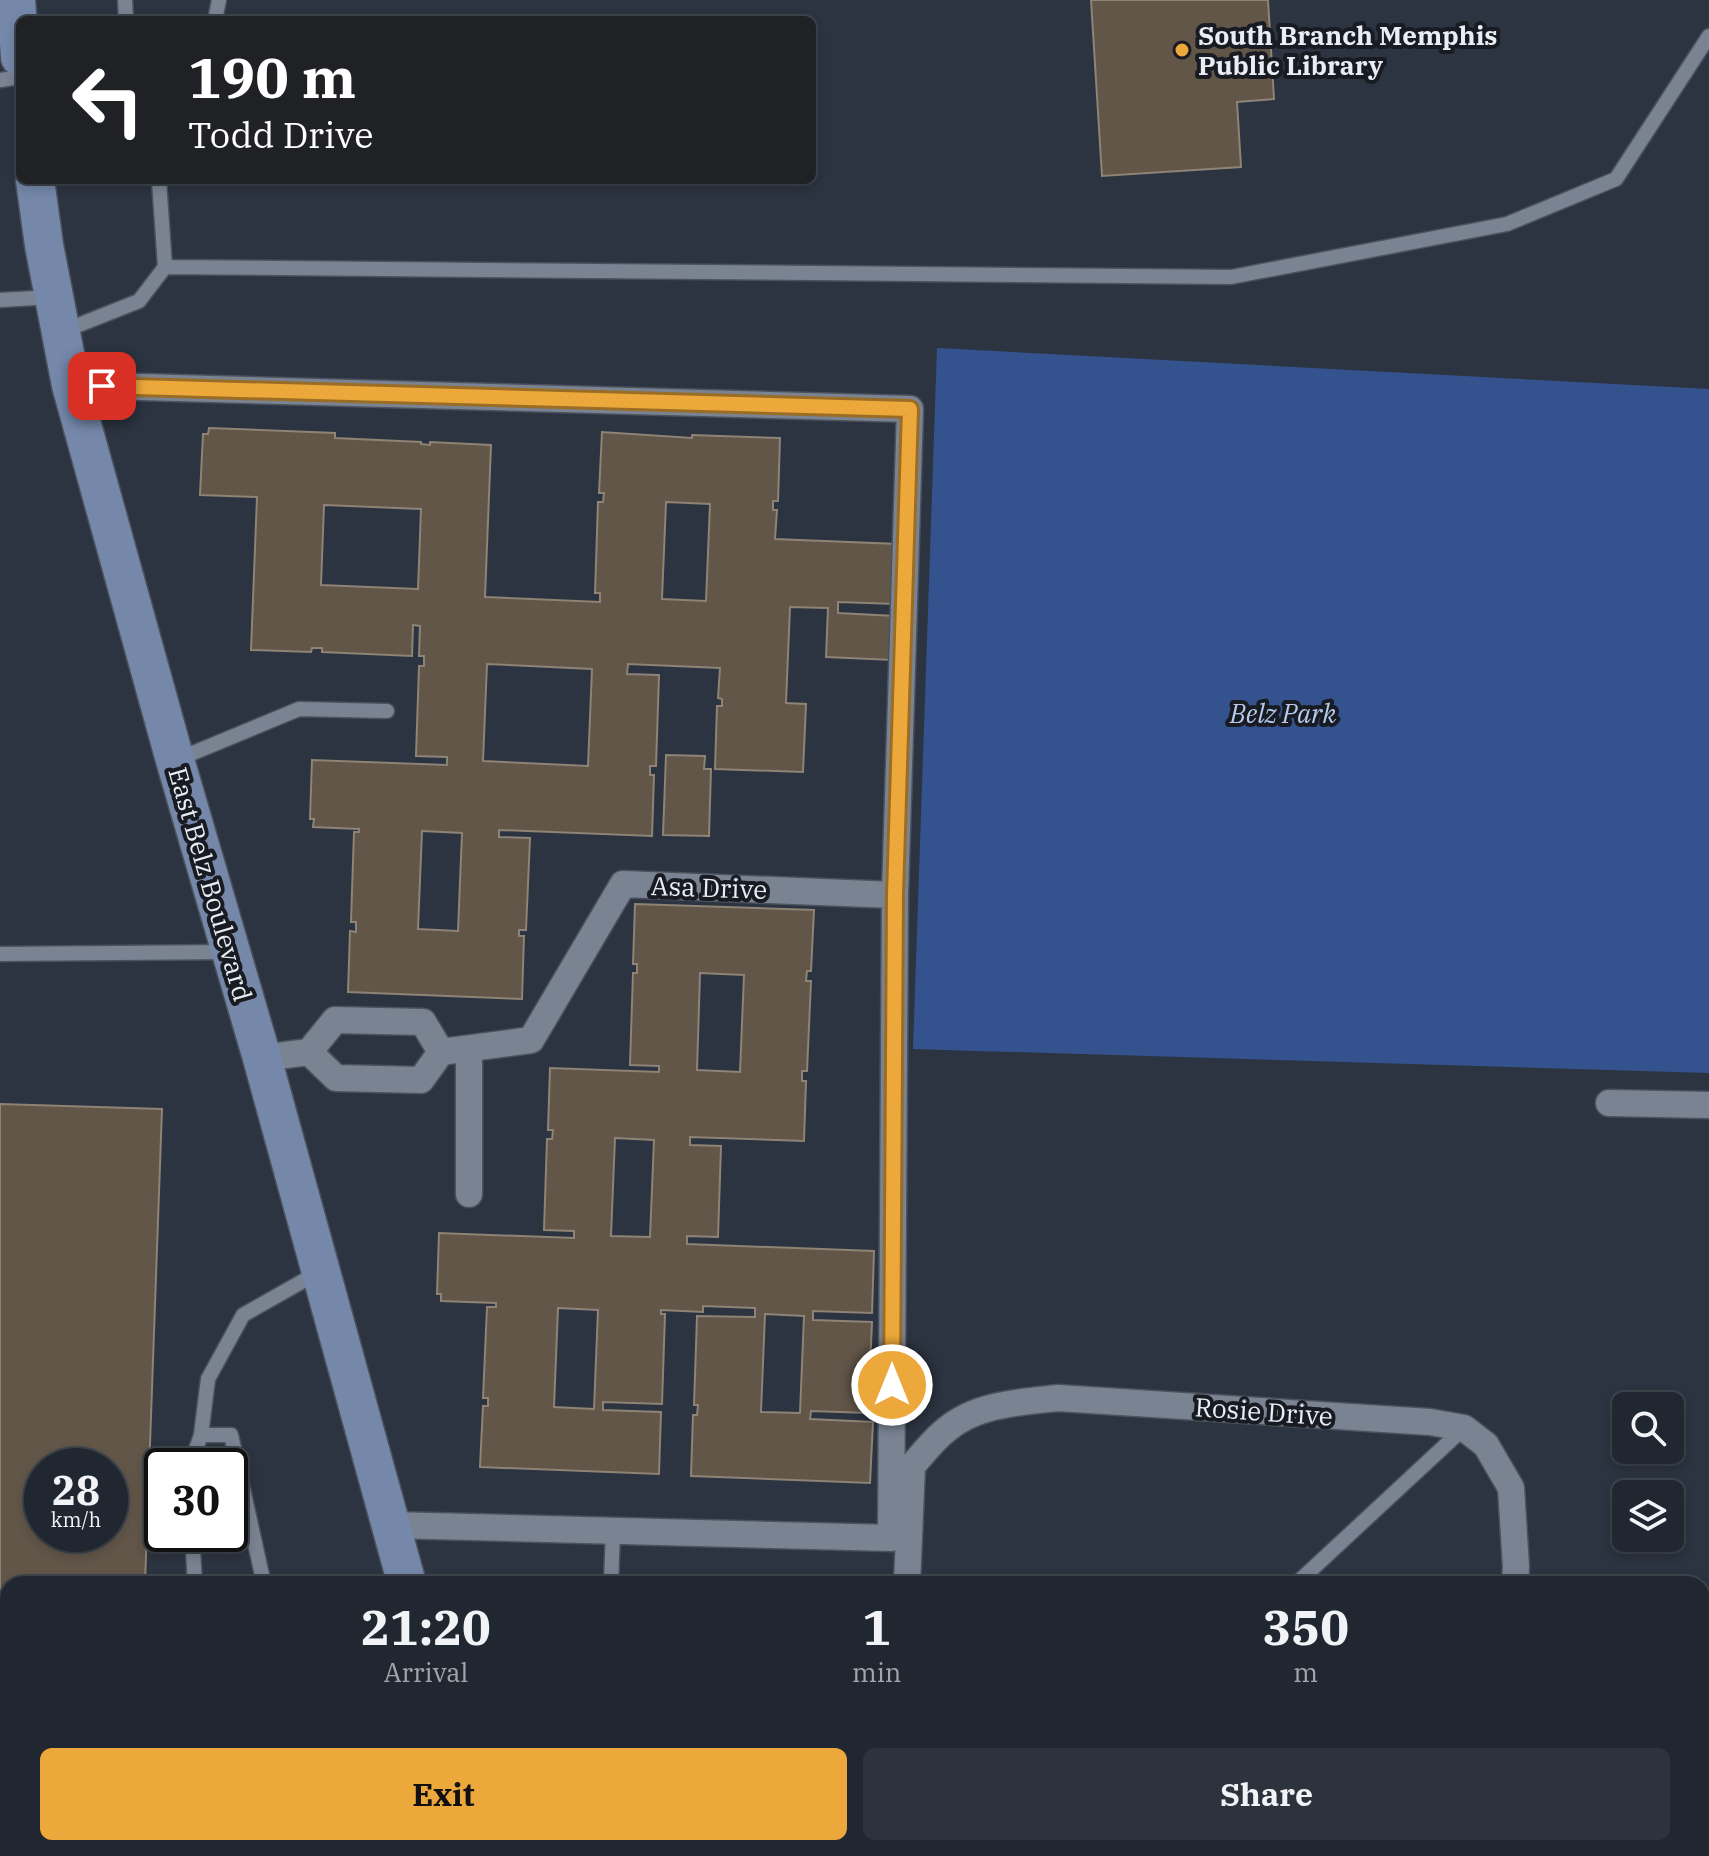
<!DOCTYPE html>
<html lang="en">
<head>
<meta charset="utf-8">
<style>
  :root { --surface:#212731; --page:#2d333d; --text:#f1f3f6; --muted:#a2a5ab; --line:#3e444d; --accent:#eda83b }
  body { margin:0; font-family:"IBM Plex Serif",serif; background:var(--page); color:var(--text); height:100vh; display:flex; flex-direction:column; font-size:30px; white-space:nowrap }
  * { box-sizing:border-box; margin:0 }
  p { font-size:26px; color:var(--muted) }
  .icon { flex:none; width:44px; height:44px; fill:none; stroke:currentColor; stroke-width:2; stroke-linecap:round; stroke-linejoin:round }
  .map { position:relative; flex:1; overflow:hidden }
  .panel { position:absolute; left:0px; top:1576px; width:1710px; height:280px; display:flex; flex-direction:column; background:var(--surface); border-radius:24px 24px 0 0; box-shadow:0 4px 12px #0003,0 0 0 2px var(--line) }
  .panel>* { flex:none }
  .top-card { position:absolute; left:16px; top:16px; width:800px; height:168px; border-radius:12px; box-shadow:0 4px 12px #0003,0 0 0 2px var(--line); background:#202124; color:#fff; overflow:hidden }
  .controls { position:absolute; left:1612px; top:1392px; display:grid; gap:16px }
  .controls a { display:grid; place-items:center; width:72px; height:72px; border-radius:12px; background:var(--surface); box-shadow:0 4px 12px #0003,0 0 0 2px var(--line); font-size:40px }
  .speed { position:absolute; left:24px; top:1448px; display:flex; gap:16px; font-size:40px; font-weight:700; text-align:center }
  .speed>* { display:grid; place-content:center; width:104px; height:104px; border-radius:50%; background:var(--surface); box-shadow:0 4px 12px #0003,0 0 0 2px var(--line); line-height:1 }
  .speed small { font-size:20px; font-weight:400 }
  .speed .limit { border:4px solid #111; border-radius:12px; background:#fff; color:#111 }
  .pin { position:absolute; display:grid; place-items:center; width:68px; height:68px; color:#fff; margin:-34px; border-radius:16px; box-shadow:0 4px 12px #0006 }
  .me { position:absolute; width:88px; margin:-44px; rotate:0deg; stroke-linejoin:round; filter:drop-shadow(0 0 6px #0008) }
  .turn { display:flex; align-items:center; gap:28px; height:168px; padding:0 40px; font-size:36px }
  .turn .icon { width:104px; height:104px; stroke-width:2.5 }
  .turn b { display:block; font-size:56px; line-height:68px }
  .eta { display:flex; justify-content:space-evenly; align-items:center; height:136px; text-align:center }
  .eta b { font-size:48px; font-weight:800; line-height:56px }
  .primary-button { display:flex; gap:16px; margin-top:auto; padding:16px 40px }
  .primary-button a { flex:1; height:92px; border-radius:12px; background:var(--accent); color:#111; font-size:32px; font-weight:800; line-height:92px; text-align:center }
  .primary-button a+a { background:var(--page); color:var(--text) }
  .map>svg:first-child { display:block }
  .green { fill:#34538e }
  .building { fill:#615648; stroke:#8e8374; stroke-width:2; fill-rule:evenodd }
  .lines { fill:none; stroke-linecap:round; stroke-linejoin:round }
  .lane-casing { stroke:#4b525d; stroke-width:17 }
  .street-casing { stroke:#4b525d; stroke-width:29 }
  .secondary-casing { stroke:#4b525d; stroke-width:41 }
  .lane { stroke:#7a8392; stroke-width:14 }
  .street { stroke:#7a8392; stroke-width:26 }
  .secondary { stroke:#7588aa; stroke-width:38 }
  .route-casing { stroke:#9a6d26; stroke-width:20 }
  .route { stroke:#eda83b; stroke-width:14 }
  .poi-dot { fill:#eda83b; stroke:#181b21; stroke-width:3 }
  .labels { text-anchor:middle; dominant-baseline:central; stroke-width:8; stroke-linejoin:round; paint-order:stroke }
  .poi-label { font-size:26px; font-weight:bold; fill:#e8edf6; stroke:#181b21; text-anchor:start }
  .park-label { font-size:26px; font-style:italic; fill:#b6caee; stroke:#181b21 }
  .street-label { font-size:26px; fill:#e8edf6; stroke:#181b21 }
</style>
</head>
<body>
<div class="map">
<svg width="1709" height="1856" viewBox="0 0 1709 1856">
  <rect width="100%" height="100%" fill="#2c3441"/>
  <!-- green -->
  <path class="green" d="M937 348 1709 389V1073L913 1049Z"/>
  <!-- building -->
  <path class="building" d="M1091 0H1268L1274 99 1237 102 1241 167 1102 176Z
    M209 428 335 433V438L421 442V444L430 445V442L491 445 485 597 600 602V593H595L598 502H603L604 493H599L602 432 692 438V435L780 438 778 501H773V510H777L775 539 898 544 896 604 838 602V613L895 616 893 660 826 657 828 608 790 607 786 703 806 704 803 772 715 769 717 706H722V699L718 698 720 668 628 664 627 674 659 675 656 766H650V775H654L652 836 499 830V837L530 838 526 930H519V936H524L522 999 348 992 350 931 356 932V922H351L354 832H359V829L313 827 314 819H310L312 760 447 765V757L416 756 419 666H424V656H419L420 626 413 625 412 656 322 652V648H312L311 652 251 650 257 497 200 495 203 434H208ZM666 502 710 504 706 601 662 599ZM324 505 421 509 418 589 321 585ZM487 664 592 669 588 766 483 761ZM422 831 462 833 458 931 418 929Z
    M666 755 705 756 704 769H711L709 836 663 835Z
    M635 904 814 910 811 971H807L806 981H811L807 1071H802V1081H806L804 1141 690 1137V1145L721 1146 718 1237 687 1236V1244L874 1251 872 1313 813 1311V1320L872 1322 868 1413 811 1411 810 1419 873 1422 870 1483 691 1476 693 1415H697L698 1405H694L697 1316 755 1317V1308L703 1306V1312L661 1310V1314H665L662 1404 603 1402V1410L661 1412 659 1474 480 1467 483 1406H488V1398H483L487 1307H496V1303L441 1301V1294H437L439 1233 574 1238V1231L544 1230 547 1139H552L553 1130H548L550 1068 659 1072V1066L630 1065 633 973H637V964H633ZM700 973 744 975 740 1072 697 1070ZM615 1138 654 1140 650 1237 611 1236ZM558 1308 598 1310 594 1409 554 1407ZM765 1314 804 1316 800 1413 761 1412Z
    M0 1104 162 1109 145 1584H8V1848H135V1856H0ZM42 1466H110V1534H42Z"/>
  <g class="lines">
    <defs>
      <path id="lane" d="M125 0 126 20
        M215 20 219 0
        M0 80 20 77
        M165 267 1231 277 1507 224 1616 179 1709 36
        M0 300 54 297
        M61 332 139 301 165 267 159 180
        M176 760 299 709 387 711
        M0 954 230 952
        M201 1435H231L264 1584
        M190 1466 201 1435 208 1379 243 1315 319 1272
        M192 1534 195 1584
        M611 1584 613 1530
        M1296 1584 1464 1428
        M230 1848 232 1856
        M332 1848 334 1856"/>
      <path id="street" d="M71 385 910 409 895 895 891 1538 390 1525
        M309 1052 336 1078 421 1080 441 1052
        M441 1052 531 1040 623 884 895 895
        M262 1058 309 1052 335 1020 423 1022 441 1052
        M1609 1103 1709 1105
        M469 1194V1050
        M907 1584 912 1466C923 1454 933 1440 946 1430 976 1404 1020 1402 1058 1398L1430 1422 1464 1428 1486 1445 1511 1488 1516 1567 1515 1584
        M897 1856V1848
        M1424 1856 1430 1848"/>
      <path id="secondary" d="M16 0 20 57
        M35 180 44 245 71 385 175 760 262 1058 407 1584
        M482 1848 484 1856"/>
    </defs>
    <!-- lane casing -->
    <use href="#lane" class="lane-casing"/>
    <!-- street casing -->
    <use href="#street" class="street-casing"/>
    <!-- secondary casing -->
    <use href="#secondary" class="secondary-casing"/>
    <!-- lane -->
    <use href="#lane" class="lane"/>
    <!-- street -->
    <use href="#street" class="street"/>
    <!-- secondary -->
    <use href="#secondary" class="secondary"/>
  </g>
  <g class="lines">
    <defs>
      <path id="route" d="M102 386 910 409 895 895 892 1385"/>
    </defs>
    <!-- route casing -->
    <use href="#route" class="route-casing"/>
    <!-- route -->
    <use href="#route" class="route"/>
  </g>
  <!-- markers -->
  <circle class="poi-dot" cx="1182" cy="50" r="8"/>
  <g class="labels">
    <!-- poi labels -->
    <g class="poi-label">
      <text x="1198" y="35">South Branch Memphis<tspan x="1198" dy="30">Public Library</tspan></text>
    </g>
    <!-- park labels -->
    <g class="park-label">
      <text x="1283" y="713">Belz Park</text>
    </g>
    <!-- street labels -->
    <g class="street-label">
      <text transform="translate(211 884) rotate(74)">East Belz Boulevard</text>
      <text transform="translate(709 887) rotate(2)">Asa Drive</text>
      <text transform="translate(1264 1411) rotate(4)">Rosie Drive</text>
    </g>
  </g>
</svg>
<div class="controls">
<a><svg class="icon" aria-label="search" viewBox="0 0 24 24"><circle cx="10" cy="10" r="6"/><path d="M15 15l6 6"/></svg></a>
<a><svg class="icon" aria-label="layers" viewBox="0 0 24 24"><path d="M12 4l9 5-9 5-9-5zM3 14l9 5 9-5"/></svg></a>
</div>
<div class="speed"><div>28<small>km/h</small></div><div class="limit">30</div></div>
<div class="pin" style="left:102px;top:386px;background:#d93025"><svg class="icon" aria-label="arrive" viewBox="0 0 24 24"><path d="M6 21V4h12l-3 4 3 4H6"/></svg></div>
<svg class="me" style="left:892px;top:1385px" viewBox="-20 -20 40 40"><circle r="17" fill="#eda83b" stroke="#fff" stroke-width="3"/><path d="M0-11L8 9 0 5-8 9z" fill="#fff"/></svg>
<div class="top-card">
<div class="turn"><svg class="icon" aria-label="left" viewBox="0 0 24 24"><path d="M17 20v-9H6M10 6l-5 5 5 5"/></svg><div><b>190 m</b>Todd Drive</div></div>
</div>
<section class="panel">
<div class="eta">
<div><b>21:20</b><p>Arrival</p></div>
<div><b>1</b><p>min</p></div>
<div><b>350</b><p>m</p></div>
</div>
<div class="primary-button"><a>Exit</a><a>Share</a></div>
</section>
</div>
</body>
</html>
